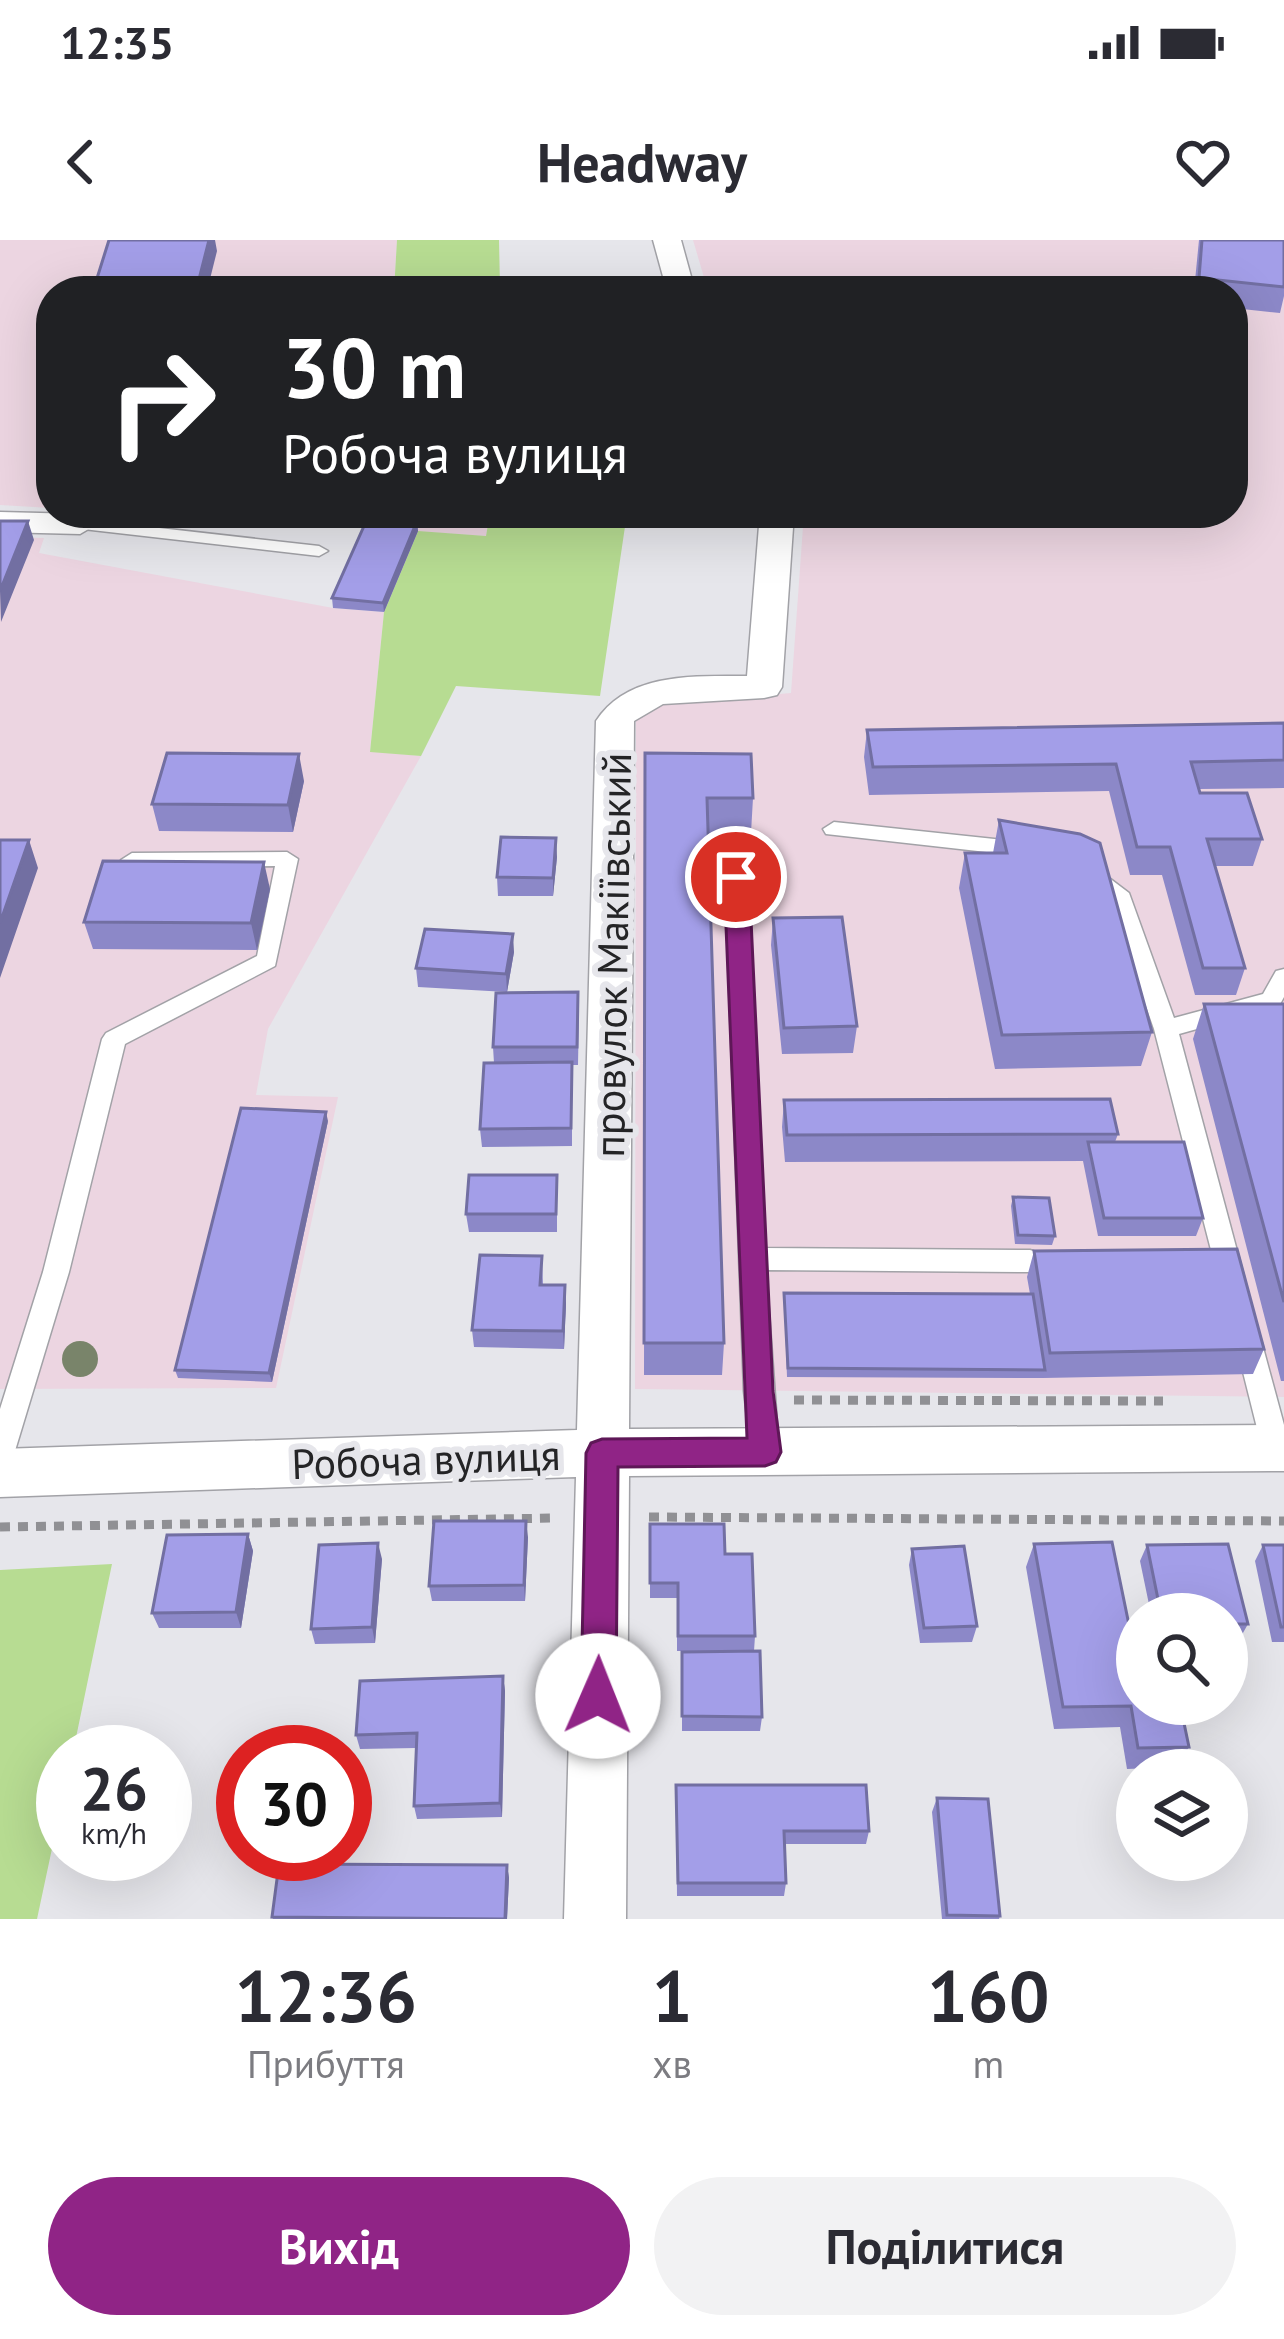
<!DOCTYPE html>
<html lang="uk">
<head>
<meta charset="utf-8">
<style>
  :root { --surface:#fff; --page:#f2f2f3; --text:#2b2b33; --muted:#7c7c81; --accent:#902486 }
  body { margin:0; font-family:"PT Sans",sans-serif; background:var(--page); color:var(--text); height:100vh; display:flex; flex-direction:column; font-size:45px; white-space:nowrap }
  * { box-sizing:border-box; margin:0 }
  p { font-size:39px; color:var(--muted) }
  .icon { flex:none; width:66px; height:66px; fill:none; stroke:currentColor; stroke-width:2; stroke-linecap:round; stroke-linejoin:round }
  .map { position:relative; height:1679px; overflow:hidden }
  .sheet { display:flex; flex-direction:column; background:var(--surface); flex:1 }
  .sheet>* { flex:none }
  .banner { position:absolute; left:36px; top:36px; width:1212px; height:252px; border-radius:48px; box-shadow:0 12px 48px #0002; background:#202124; color:#fff; overflow:hidden }
  .buttons { position:absolute; left:1116px; top:1353px; display:grid; gap:24px }
  .buttons a { display:grid; place-items:center; width:132px; height:132px; border-radius:50%; background:var(--surface); box-shadow:0 12px 48px #0002; font-size:60px }
  .speed { position:absolute; left:36px; top:1485px; display:flex; gap:24px; font-size:60px; font-weight:700; text-align:center }
  .speed>* { display:grid; place-content:center; width:156px; height:156px; border-radius:50%; background:var(--surface); box-shadow:0 12px 48px #0002; line-height:1 }
  .speed small { font-size:30px; font-weight:400 }
  .speed .limit { border:18px solid #d22; background:#fff; color:#111 }
  .pin { position:absolute; display:grid; place-items:center; width:102px; height:102px; color:#fff; margin:-51px; border:6px solid #fff; border-radius:50%; box-shadow:0 3px 12px #0007 }
  .me { position:absolute; width:132px; margin:-66px; rotate:1deg; stroke-linejoin:round; filter:drop-shadow(0 0 9px #0008) }
  .turn { display:flex; align-items:center; gap:42px; height:252px; padding:0 48px; font-size:54px }
  .turn .icon { width:156px; height:156px; stroke-width:2.5 }
  .turn b { display:block; font-size:84px; line-height:102px }
  .eta { display:flex; justify-content:space-evenly; align-items:center; height:204px; text-align:center }
  .eta b { font-size:72px; font-weight:600; line-height:84px }
  .cta { display:flex; gap:24px; margin-top:auto; padding:24px 48px }
  .cta a { flex:1; height:138px; border-radius:72px; background:var(--accent); color:#fff; font-size:48px; font-weight:600; line-height:138px; text-align:center }
  .cta a+a { background:var(--page); color:var(--text) }
  .status { display:flex; justify-content:space-between; align-items:center; height:84px; padding:0 60px; background:var(--surface); direction:ltr }
  .status svg { height:33px; fill:currentColor }
  header { display:flex; justify-content:space-between; align-items:center; height:156px; padding:0 48px; background:var(--surface); font-size:54px; font-weight:600 }
  .map>svg:first-child { display:block }
  .industrial { fill:#ecd5e1 }
  .green { fill:#b7dc92 }
  .lines { fill:none; stroke-linecap:round; stroke-linejoin:round }
  .service-casing { stroke:#a2a2a7; stroke-width:3 }
  .minor-casing { stroke:#a2a2a7; stroke-width:3 }
  .path { stroke:#909094; stroke-width:9; stroke-dasharray:10 8; stroke-linecap:butt }
  .service { fill:#fff; fill-rule:evenodd }
  .minor { fill:#fff; fill-rule:evenodd }
  .tree { fill:#79846a }
  .wall { fill:#8c88c8 }
  .shaded-wall { fill:#726fa2 }
  .building { fill:#a39ee8; stroke:#726fa2; stroke-width:3 }
  .route { fill:#902486; stroke:#5e1757; stroke-width:3 }
  .labels { text-anchor:middle; dominant-baseline:central; stroke-width:12; stroke-linejoin:round; paint-order:stroke }
  .street-label { font-size:42px; fill:#242426; stroke:#e6e6eb }
</style>
</head>
<body>
<div class="status"><b>12:35</b><svg viewBox="0 0 49 12"><path d="M0 12V9h3v3zM5 12V6h3v6zM10 12V3h3v9zM15 12V0h3v12zM26 1h20v11H26zM47 4h2v5h-2z"/></svg></div>
<header><svg class="icon" aria-label="back" viewBox="0 0 24 24"><path d="M15 5l-7 7 7 7"/></svg>Headway<svg class="icon" aria-label="heart" viewBox="0 0 24 24"><path d="M12 20l-8-8c-3-5 5-10 8-4 3-6 11-1 8 4z"/></svg></header>
<div class="map">
<svg width="1284" height="1679" viewBox="0 0 1284 1679">
  <rect width="100%" height="100%" fill="#e6e6eb"/>
  <!-- industrial -->
  <path class="industrial" d="M0 0H397L394 51H51V268L0 265Z
    M693 0H1284V1157L635 1149 636 467 791 453 804 273H1233V51H708Z
    M138 273H490L486 296Z
    M0 297 44 298 39 313 333 368 384 372 370 511 421 516 268 789 256 855 338 857 276 1148 0 1149Z"/>
  <!-- green -->
  <path class="green" d="M397 0H499L500 47 538 51H394Z
    M490 273H627L600 456 456 446 421 516 370 512 384 372 418 291 486 296Z
    M112 1324 73 1512H63V1557L37 1679H0V1330Z"/>
  <g class="lines">
    <defs>
      <path id="service" d="M80 279 319 306 328 311 319 316 74 288 71 284Z
        M834 582 1023 602 1034 609 1023 616 826 594 823 589Z
        M287 612 298 619 275 726 125 804 69 1032 14 1214 10 1223 0 1226V1169L43 1032 102 799 106 793 257 716 275 626 132 627 121 620 132 613Z
        M1088 622 1129 653 1174 778 1263 754 1276 731 1284 729V757L1279 766 1179 794 1244 1037 1240 1045 1231 1048 1222 1045 1218 1037 1154 789 1108 657 1077 629Z
        M736 630 747 637 765 1008 1030 1010 1039 1013 1043 1021 1039 1029 1030 1032 766 1030 779 1212 775 1221 765 1224 755 1221 751 1212 744 1151 725 637Z
        M1248 1089 1258 1092 1261 1100 1284 1185V1217L1276 1220 1266 1217 1262 1208 1235 1100 1238 1092Z"/>
      <path id="minor" d="M653 0H681L695 51H667Z
        M0 272 80 274 97 284 80 294 0 292Z
        M760 273H794L782 447 777 455 764 458 663 464 634 481 629 1189 1284 1185V1231L629 1236 626 1679H564L576 1237 0 1257V1209L577 1190 596 481C628 432 694 436 747 436Z"/>
    </defs>
    <!-- service casing -->
    <use href="#service" class="service-casing"/>
    <!-- minor casing -->
    <use href="#minor" class="minor-casing"/>
    <!-- path -->
    <path class="path" d="M794 1160 1163 1161
      M649 1277 1284 1281
      M0 1287 556 1278"/>
    <!-- service -->
    <use href="#service" class="service"/>
    <!-- minor -->
    <use href="#minor" class="minor"/>
  </g>
  <!-- trees -->
  <circle class="tree" cx="80" cy="1119" r="18"/>
  <!-- wall -->
  <path class="wall" d="M1199 0H1284V56L1280 73 1233 68V51H1194Z
    M417 281 418 291 384 372 333 368 332 358Z
    M1284 483V548L1199 549 1200 553 1262 599 1253 626H1215L1245 728 1236 755H1195L1162 635H1130L1109 551 869 555 864 517 867 490Z
    M645 513 753 558 751 593H708L724 1103 722 1135H644Z
    M304 541 293 592 159 591 152 564Z
    M999 580 1152 792 1141 826 995 829 959 648 965 613H993Z
    M557 617 553 656H498L497 637Z
    M270 649 257 710 93 709 84 682Z
    M773 678 857 786 853 813 782 814 771 705Z
    M514 712 507 752 418 747 416 728Z
    M1204 764H1284V1141H1281L1193 799Z
    M579 771 578 825H572V906L482 907 480 889 494 823 493 807Z
    M784 860 1118 894 1115 902 1203 978 1196 996H1098L1083 921 785 922 782 887Z
    M328 881 272 1142 178 1138 175 1130Z
    M557 935V992H469L466 974Z
    M1013 957 1055 996 1052 1005 1015 1004 1011 966Z
    M1034 1011 1264 1109 1253 1134 1043 1138 787 1137 784 1053 1030 1054 1027 1037Z
    M542 1016 543 1045 566 1063 564 1109 474 1107 472 1090Z
    M650 1284 725 1314 755 1396 754 1411 762 1477 760 1491H682V1412L722 1411H677V1358H650Z
    M248 1294 253 1311 241 1388H159L152 1373Z
    M528 1297 525 1361H432L429 1346Z
    M1034 1304 1137 1424 1189 1507 1177 1527 1127 1529 1120 1487 1054 1489 1026 1327Z
    M1147 1305 1248 1384 1239 1400H1227V1374H1151L1140 1321Z
    M1263 1305H1284V1402H1272L1255 1321Z
    M912 1309 977 1386 972 1402 920 1403 909 1325Z
    M382 1319 375 1403 315 1404 311 1389Z
    M503 1436 505 1451 502 1577 417 1579 414 1566 416 1508 360 1509 356 1495Z
    M676 1545 869 1591 866 1604H784L786 1643 784 1656H677Z
    M937 1558 1000 1676 999 1679H942L932 1572Z
    M507 1625 509 1638 507 1679H273L272 1677Z"/>
  <!-- shaded-wall -->
  <path class="shaded-wall" d="M209 0H215L217 11 207 51H196Z
    M28 281 34 300 1 382 0 351Z
    M417 281 418 291 384 372 383 363Z
    M299 514 304 541 293 592 288 565Z
    M556 598 557 617 553 656V638Z
    M29 600 38 628 0 738V683Z
    M264 622 270 649 257 710 251 683Z
    M513 694 514 712 507 752 506 734Z
    M326 872 328 881 272 1142 269 1133Z
    M565 1045 566 1063 564 1109 563 1091Z
    M526 1281 528 1297 525 1361 524 1345Z
    M248 1294 253 1311 241 1388 236 1372Z
    M378 1303 382 1319 375 1403 372 1387Z
    M503 1436 505 1451 502 1577 500 1563Z
    M507 1625 509 1638 507 1679H505Z"/>
  <!-- building -->
  <path class="building" d="M109 0H209L196 51H93Z
    M1202 0H1284V47L1199 38Z
    M368 277 417 281 383 363 332 358Z
    M0 281H28L0 351Z
    M1284 483V520L1191 522 1200 553H1247L1262 599H1207L1245 728H1203L1170 607H1137L1116 524 873 527 867 490Z
    M167 513 299 514 288 565 152 564Z
    M645 513 751 514 753 558H707L724 1103H644Z
    M999 580 1080 594 1100 603 1152 792 1002 795 965 613H1007Z
    M501 597 556 598 553 638 497 637Z
    M0 600H29L0 683Z
    M103 621 264 622 251 683 84 682Z
    M842 677 857 786 784 788 773 678Z
    M425 689 513 694 506 734 416 728Z
    M578 752 577 807H493L496 753Z
    M1204 764H1284V1062Z
    M572 822 571 888 480 889 484 823Z
    M1110 859 1118 894 787 895 784 860Z
    M241 868 326 872 269 1133 175 1130Z
    M1088 902H1184L1203 978H1104Z
    M469 935H557L556 974H466Z
    M1013 957 1049 958 1055 996 1018 995Z
    M1237 1009 1264 1109 1050 1113 1034 1011Z
    M480 1015 542 1016 540 1045H565L563 1091 472 1090Z
    M784 1053 1033 1054 1045 1130 788 1128Z
    M434 1281H526L524 1345 429 1346Z
    M650 1284H724L725 1314H752L755 1396H678V1343H650Z
    M248 1294 236 1372 152 1373 167 1295Z
    M1112 1302 1137 1424V1464H1180L1189 1507 1138 1508 1131 1466 1063 1467 1034 1304Z
    M378 1303 372 1387 311 1389 319 1305Z
    M1228 1304 1248 1384H1227V1374H1161L1147 1305Z
    M1263 1305H1284V1387H1281Z
    M964 1306 977 1386 924 1388 912 1309Z
    M760 1411 762 1477 682 1476V1412Z
    M503 1436 500 1563 414 1566 417 1493 356 1495 360 1441Z
    M676 1545H866L869 1591H784L786 1643H678Z
    M937 1558 988 1559 1000 1676 947 1675Z
    M279 1624 507 1625 505 1679 272 1677Z"/>
  <!-- route -->
  <path class="route" d="M736 628 749 637 773 1151 781 1212 776 1222 765 1226 618 1227 616 1456 611 1468 598 1473 586 1468 581 1456 586 1213 591 1203 602 1199 747 1198 724 637Z"/>
  <g class="labels">
    <!-- street labels -->
    <g class="street-label">
      <text transform="translate(612 715) rotate(-89)">провулок Макіївський</text>
      <text transform="translate(426 1219) rotate(-2)">Робоча вулиця</text>
    </g>
  </g>
</svg>
<div class="buttons">
<a><svg class="icon" aria-label="search" viewBox="0 0 24 24"><circle cx="10" cy="10" r="6"/><path d="M15 15l6 6"/></svg></a>
<a><svg class="icon" aria-label="layers" viewBox="0 0 24 24"><path d="M12 4l9 5-9 5-9-5zM3 14l9 5 9-5"/></svg></a>
</div>
<div class="speed"><div>26<small>km/h</small></div><div class="limit">30</div></div>
<div class="pin" style="left:736px;top:637px;background:#d93025"><svg class="icon" aria-label="arrive" viewBox="0 0 24 24"><path d="M6 21V4h12l-3 4 3 4H6"/></svg></div>
<svg class="me" style="left:598px;top:1456px" viewBox="-20 -20 40 40"><circle r="19" fill="#fff"/><path d="M0-13L10 11 0 6-10 11z" fill="#902486"/></svg>
<div class="banner">
<div class="turn"><svg class="icon" aria-label="right" viewBox="0 0 24 24"><path d="M7 20v-9h11M14 6l5 5-5 5"/></svg><div><b>30 m</b>Робоча вулиця</div></div>
</div>
</div>
<section class="sheet">
<div class="eta">
<div><b>12:36</b><p>Прибуття</p></div>
<div><b>1</b><p>хв</p></div>
<div><b>160</b><p>m</p></div>
</div>
<div class="cta"><a>Вихід</a><a>Поділитися</a></div>
</section>
</body>
</html>
